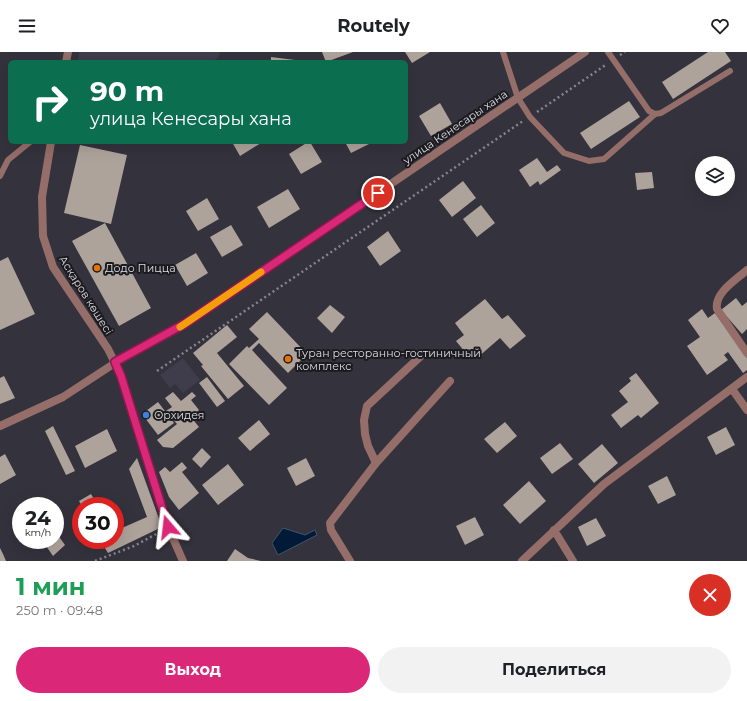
<!DOCTYPE html>
<html lang="ru">
<head>
<meta charset="utf-8">
<style>
  :root { --surface:#fff; --page:#f2f2f2; --text:#202124; --muted:#757577; --accent:#db2777 }
  body { margin:0; font-family:Montserrat,sans-serif; background:var(--page); color:var(--text); height:100vh; display:flex; flex-direction:column; font-size:15px; white-space:nowrap }
  * { box-sizing:border-box; margin:0 }
  p { font-size:13px; color:var(--muted) }
  .icon { flex:none; width:22px; height:22px; fill:none; stroke:currentColor; stroke-width:2; stroke-linecap:round; stroke-linejoin:round }
  .map { position:relative; height:509px; overflow:hidden }
  .details { display:flex; flex-direction:column; background:var(--surface); flex:1 }
  .details>* { flex:none }
  .banner { position:absolute; left:8px; top:8px; width:400px; height:84px; border-radius:6px; box-shadow:0 4px 16px #0002; background:#0b6e4f; color:#fff; overflow:hidden }
  .controls { position:absolute; left:695px; top:104px; display:grid; gap:8px }
  .controls a { display:grid; place-items:center; width:40px; height:40px; border-radius:50%; background:var(--surface); box-shadow:0 4px 16px #0002; font-size:20px }
  .speed { position:absolute; left:12px; top:445px; display:flex; gap:8px; font-size:20px; font-weight:700; text-align:center }
  .speed>* { display:grid; place-content:center; width:52px; height:52px; border-radius:50%; background:var(--surface); box-shadow:0 4px 16px #0002; line-height:1 }
  .speed small { font-size:10px; font-weight:400 }
  .speed .limit { border:6px solid #d22; background:#fff; color:#111 }
  .pin { position:absolute; display:grid; place-items:center; width:34px; height:34px; color:#fff; margin:-17px; border:2px solid #fff; border-radius:50%; box-shadow:0 1px 4px #0007 }
  .me { position:absolute; width:44px; margin:-22px; rotate:343deg; stroke-linejoin:round; filter:drop-shadow(0 0 3px #0008) }
  .turn { display:flex; align-items:center; gap:14px; height:84px; padding:0 16px; font-size:18px }
  .turn .icon { width:52px; height:52px; stroke-width:2.5 }
  .turn b { display:block; font-size:28px; line-height:34px }
  .round { display:grid; place-items:center; flex:none; width:42px; height:42px; border-radius:21px; background:var(--page) }
  .headline { display:flex; align-items:center; justify-content:space-between; height:68px; padding:0 16px }
  h1 { font-size:24px; font-weight:700; line-height:30px; color:#1e9e55 }
  .button { display:flex; gap:8px; margin-top:auto; padding:8px 16px }
  .button a { flex:1; height:46px; border-radius:24px; background:var(--accent); color:#fff; font-size:16px; font-weight:700; line-height:46px; text-align:center }
  .button a+a { background:var(--page); color:var(--text) }
  header { display:flex; justify-content:space-between; align-items:center; height:52px; padding:0 16px; background:var(--surface); font-size:18px; font-weight:700 }
  .map>svg:first-child { display:block }
  .built { fill:#3f3c4b }
  .water { fill:#001a38; stroke:#43556c }
  .building { fill:#aea39b }
  .lines { fill:none; stroke-linecap:round; stroke-linejoin:round }
  .path { stroke:#86858d; stroke-width:2.5; stroke-dasharray:2 3; stroke-linecap:butt }
  .service { stroke:#956e69; stroke-width:6 }
  .minor { stroke:#956e69; stroke-width:8 }
  .tertiary { stroke:#956e69; stroke-width:8 }
  .route-casing { stroke:#8e194d; stroke-width:10 }
  .route { stroke:#db2777; stroke-width:7 }
  .slow { stroke:#f59e0b; stroke-width:7 }
  .food-dot { fill:#e8710a; stroke:#1b1b1f; stroke-width:1.5 }
  .shop-dot { fill:#3f7fe0; stroke:#1b1b1f; stroke-width:1.5 }
  .labels { text-anchor:middle; dominant-baseline:central; stroke-width:4; stroke-linejoin:round; paint-order:stroke }
  .street-label { font-size:11px; fill:#dfdee5; stroke:#1b1b1f }
  .poi-label { font-size:11px; fill:#dfdee5; stroke:#1b1b1f; text-anchor:start }
</style>
</head>
<body>
<header><svg class="icon" aria-label="menu" viewBox="0 0 24 24"><path d="M4 6h16M4 12h16M4 18h16"/></svg>Routely<svg class="icon" aria-label="heart" viewBox="0 0 24 24"><path d="M12 20l-8-8c-3-5 5-10 8-4 3-6 11-1 8 4z"/></svg></header>
<div class="map">
<svg width="747" height="509" viewBox="0 0 747 509">
  <rect width="100%" height="100%" fill="#34323c"/>
  <!-- built -->
  <path class="built" d="M79 0H220L218 6 211 10H78Z
    M183 306 200 328 183 341 175 332 170 336 160 323Z"/>
  <!-- water -->
  <path class="water" d="M283 476 305 483 315 478 317 483 278 503 272 491Z"/>
  <!-- building -->
  <path class="building" d="M322 0H353L326 10Z
    M405 0H430L412 11Z
    M708 0H725L731 9 673 47 662 30Z
    M271 5 295 8V10H271Z
    M629 49 640 65 591 97 580 81Z
    M440 51 452 72 431 84 419 64Z
    M232 90H260L261 91 240 104Z
    M308 90H310L322 110 301 122 289 102Z
    M345 90H368L369 92 351 101Z
    M80 93 127 103 111 172 64 161Z
    M537 106 547 120 557 113 561 118 540 133 538 129 530 135 519 118Z
    M652 120 654 136 637 138 635 121Z
    M463 129 476 146 452 165 439 148Z
    M288 137 300 157 269 176 257 155Z
    M207 146 219 167 198 179 186 159Z
    M481 153 495 171 477 185 463 167Z
    M105 171 151 256 119 274 72 189Z
    M231 173 243 193 222 205 210 185Z
    M388 179 401 199 380 214 367 195Z
    M196 201 208 221 187 234 175 213Z
    M8 205 35 262 0 278V209Z
    M736 246 742 254 747 250V277L742 282 721 258Z
    M485 247 502 267 508 263 526 284 510 297 500 286 477 306 469 297 465 300 456 289 464 283 455 271Z
    M330 253 345 265 332 281 317 266Z
    M702 257 708 266 715 261 747 306V318L743 321 728 300 724 303 728 308 707 323 687 294 700 285 688 268Z
    M267 260 307 302 288 321 259 291 252 298 287 336 269 353 229 312 247 294 249 296 259 287 249 277Z
    M227 273 237 285 217 301 244 334 228 347 201 314 203 313 193 301Z
    M636 321 659 351 641 366 638 363 621 376 611 363 628 350 619 339 631 329 629 326Z
    M4 324 15 346 0 352V326Z
    M207 325 225 349 217 355 199 331Z
    M173 340 181 349 192 340 196 344 191 348 199 358 191 365 199 375 173 396 163 395 157 388 177 372 166 359 172 355 165 346Z
    M158 350 174 371 158 383 142 362Z
    M259 368 270 382 250 399 238 386Z
    M505 370 517 384 497 401 484 387Z
    M53 374 75 419 66 423 45 379Z
    M726 375 735 393 716 403 707 385Z
    M107 377 117 399 85 416 75 394Z
    M560 391 573 407 552 422 540 406Z
    M602 392 618 411 594 431 578 412Z
    M202 396 211 405 201 416 192 407Z
    M5 402 16 423 0 432V405Z
    M137 406 162 475 108 501 100 488H115V479L147 465 129 417Z
    M306 406 315 424 296 434 287 416Z
    M182 410 187 416 182 420 199 441 179 458 169 445 159 420 165 415 170 420Z
    M228 412 244 433 218 453 202 433Z
    M667 424 676 443 658 452 648 434Z
    M529 429 546 449 520 472 503 453Z
    M91 442 98 454H82L79 449Z
    M475 465 484 483 465 493 456 474Z
    M596 466 606 484 587 494 578 475Z
    M55 479 65 493 53 504 42 488H55Z
    M0 496 3 502 6 509H0Z
    M235 497 248 506 261 509H227Z"/>
  <g class="lines">
    <!-- path -->
    <path class="path" d="M620 3 625 0
      M537 60 607 12
      M157 319 523 69
      M95 509 134 494 160 480"/>
    <!-- service -->
    <path class="service" d="M503 0 518 46 530 65 564 101 589 109 604 107 655 62
      M608 0 649 59 655 62 661 61 730 19
      M0 124 8 108 30 90"/>
    <!-- minor -->
    <path class="minor" d="M747 218C737 227 714 241 717 257L747 301
      M115 311 121 324 168 475 183 509
      M732 337 747 358
      M376 411 368 394 365 382 364 368 367 354 423 302
      M554 478 573 509
      M350 509 331 478 330 471 376 411 450 329
      M522 509 604 432 747 325"/>
    <!-- tertiary -->
    <path class="tertiary" d="M66 10 68 0
      M51 90 42 145 43 184 53 215 108 297 115 311
      M0 374 63 345 115 311 186 271 585 0"/>
  </g>
  <g class="lines">
    <defs>
      <path id="route" d="M168 475 121 324 115 310 186 271 378 141"/>
    </defs>
    <!-- route casing -->
    <use href="#route" class="route-casing"/>
    <!-- route -->
    <use href="#route" class="route"/>
    <!-- slow -->
    <path class="slow" d="M180 275 261 220"/>
  </g>
  <!-- markers -->
  <g class="food-dot">
    <circle cx="97" cy="216" r="4"/>
    <circle cx="288" cy="307" r="4"/>
  </g>
  <circle class="shop-dot" cx="146" cy="363" r="4"/>
  <g class="labels">
    <!-- street labels -->
    <g class="street-label">
      <text transform="translate(455 75) rotate(-34)">улица Кенесары хана</text>
      <text transform="translate(86 243) rotate(58)">Асқаров көшесі</text>
    </g>
    <!-- poi labels -->
    <g class="poi-label">
      <text x="105" y="216">Додо Пицца</text>
      <text x="296" y="301">Туран ресторанно-гостиничный<tspan x="296" dy="13">комплекс</tspan></text>
      <text x="154" y="363">Орхидея</text>
    </g>
  </g>
</svg>
<div class="controls">
<a><svg class="icon" aria-label="layers" viewBox="0 0 24 24"><path d="M12 4l9 5-9 5-9-5zM3 14l9 5 9-5"/></svg></a>
</div>
<div class="speed"><div>24<small>km/h</small></div><div class="limit">30</div></div>
<div class="pin" style="left:378px;top:141px;background:#d93025"><svg class="icon" aria-label="arrive" viewBox="0 0 24 24"><path d="M6 21V4h12l-3 4 3 4H6"/></svg></div>
<svg class="me" style="left:168px;top:475px" viewBox="-20 -20 40 40"><path d="M0-17L14 15 0 8-14 15z" fill="#db2777" stroke="#fff" stroke-width="4"/></svg>
<div class="banner">
<div class="turn"><svg class="icon" aria-label="right" viewBox="0 0 24 24"><path d="M7 20v-9h11M14 6l5 5-5 5"/></svg><div><b>90 m</b>улица Кенесары хана</div></div>
</div>
</div>
<section class="details">
<div class="headline"><div><h1>1 мин</h1><p>250 m · 09:48</p></div><a class="round" style="background:#d93025;color:#fff"><svg class="icon" aria-label="close" viewBox="0 0 24 24"><path d="M6 6l12 12M18 6L6 18"/></svg></a></div>
<div class="button"><a>Выход</a><a>Поделиться</a></div>
</section>
</body>
</html>
